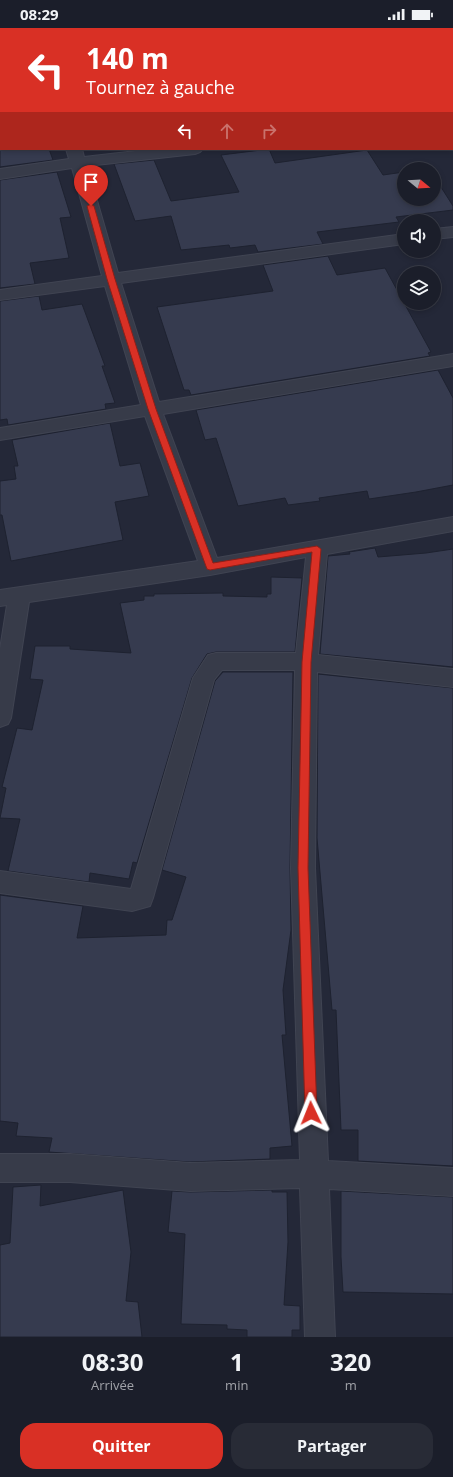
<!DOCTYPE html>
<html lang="fr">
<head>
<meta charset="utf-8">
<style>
  :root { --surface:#1b1e2a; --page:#282b36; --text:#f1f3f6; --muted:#a0a2a8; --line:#393c47; --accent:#d93025 }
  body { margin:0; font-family:"Open Sans",sans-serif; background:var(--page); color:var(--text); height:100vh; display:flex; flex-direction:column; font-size:15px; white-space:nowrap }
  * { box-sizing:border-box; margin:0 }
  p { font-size:13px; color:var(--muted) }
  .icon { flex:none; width:22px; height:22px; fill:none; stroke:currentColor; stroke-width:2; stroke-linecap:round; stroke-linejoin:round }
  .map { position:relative; height:1309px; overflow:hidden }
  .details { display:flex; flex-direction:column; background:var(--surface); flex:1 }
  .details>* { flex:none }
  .banner { position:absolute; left:0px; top:0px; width:453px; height:122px; box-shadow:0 2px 6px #0003,0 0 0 1px var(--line); background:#d93025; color:#fff; overflow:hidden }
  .needle { width:26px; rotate:108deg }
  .controls { position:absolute; left:397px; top:134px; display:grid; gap:8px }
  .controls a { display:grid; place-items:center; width:44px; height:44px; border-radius:50%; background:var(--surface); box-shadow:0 2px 6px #0003,0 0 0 1px var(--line); font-size:20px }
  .pin { position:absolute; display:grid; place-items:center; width:34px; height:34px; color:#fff; margin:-41px -17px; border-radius:50% 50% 50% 0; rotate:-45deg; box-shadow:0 0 4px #0007 }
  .pin .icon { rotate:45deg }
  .me { position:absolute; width:44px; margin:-22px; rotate:358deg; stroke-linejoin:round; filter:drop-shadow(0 0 3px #0008) }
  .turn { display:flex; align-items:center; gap:14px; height:84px; padding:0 20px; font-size:18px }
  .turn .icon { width:52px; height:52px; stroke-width:2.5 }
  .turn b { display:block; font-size:28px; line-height:34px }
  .lanes { display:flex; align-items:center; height:38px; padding:0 20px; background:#0003; justify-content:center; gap:20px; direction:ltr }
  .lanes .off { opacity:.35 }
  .eta { display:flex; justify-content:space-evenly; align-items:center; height:68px; text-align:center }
  .eta b { font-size:24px; font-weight:700; line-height:28px }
  .button { display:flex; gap:8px; margin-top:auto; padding:8px 20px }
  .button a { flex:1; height:46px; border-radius:16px; background:var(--accent); color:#fff; font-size:16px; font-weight:700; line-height:46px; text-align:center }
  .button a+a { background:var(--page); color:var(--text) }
  .status { display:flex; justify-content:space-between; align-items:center; height:28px; padding:0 20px; background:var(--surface); direction:ltr }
  .status svg { height:11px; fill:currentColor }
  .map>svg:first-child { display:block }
  .building { fill:#363b4f; stroke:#1e2230 }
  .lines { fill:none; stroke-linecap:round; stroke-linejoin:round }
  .street-casing { stroke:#404452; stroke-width:2 }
  .street { fill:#373b49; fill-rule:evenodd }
  .route { fill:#d93025; stroke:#8d1f18 }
</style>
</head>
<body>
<div class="status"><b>08:29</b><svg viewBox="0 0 49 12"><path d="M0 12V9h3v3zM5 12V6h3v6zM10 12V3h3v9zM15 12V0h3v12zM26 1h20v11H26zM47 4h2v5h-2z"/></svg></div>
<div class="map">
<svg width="453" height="1309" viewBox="0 0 453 1309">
  <rect width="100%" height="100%" fill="#242838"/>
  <!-- building -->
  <path class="building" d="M0 121H49L53 132 0 139Z
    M269 121 275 135 367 122 383 147 404 144V171H434V148L453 178V182L396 189 399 194 317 204 323 216 258 224 255 217 230 220 229 217 181 222 171 188 135 193 114 136 154 132 171 173 239 164 221 127Z
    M57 144 71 189 60 190 69 230 30 235 35 256 0 260V152Z
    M328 228 337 247 385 240 431 324 428 325 430 328 191 367 189 362H184L157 279 273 263 263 237Z
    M39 268 42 282 82 276 105 338H102L115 375 105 376 106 381 8 397 7 391 0 392V273Z
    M438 342 453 370V457L416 464 369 471 367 463 319 470 320 473 288 477 285 470 238 478 216 410 205 412 196 382Z
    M110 395 120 438 140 435 149 468 115 474 123 512 11 533 2 487H0V453L16 451 14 438H18L12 412Z
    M375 520 378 529 426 525 453 521V639L320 626 328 528 350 526 349 524Z
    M271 549 302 550 295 624H216L207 626 192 650 137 835 133 834 129 851 90 845 89 854 8 843 20 791 0 790 6 760 2 759 17 700 32 702 43 652 30 651 35 618H70V621L131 625 120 575 144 572V568H154V566L223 565V568L267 569V566H271Z
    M223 644H293L290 840 291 902 283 962 286 1007H282L292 1118 270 1120V1131L190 1134 49 1124 52 1110 16 1108 18 1095 0 1093V867L83 878 77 910 166 907 167 892H172L186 849 162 842 215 653Z
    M318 646 453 660V1138L358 1133V1102H341L336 982H332L317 810Z
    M41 1157 40 1178 123 1162 131 1224 126 1273 138 1274 142 1309H0V1217L10 1215 13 1159Z
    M272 1162V1164H287L288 1214 284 1277 300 1278V1302H292V1309H247V1302L227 1301V1297L181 1296 185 1206 168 1204 172 1163 190 1164Z
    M341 1163 453 1169V1266L343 1264 341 1229Z"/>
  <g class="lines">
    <defs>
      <path id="street" d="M29 0H43V1H29Z
        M309 0H330L308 1Z
        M396 0H410L411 1H397Z
        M0 35H1V43H0Z
        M452 80H453V89H452Z
        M66 121H82L84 129 154 121H203L200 124 195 126 87 138 118 245 404 206V216L121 255 159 374 453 326V338L163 386 217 530 453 489V503L327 526 318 627 453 641V659L317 644 315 840 328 1133 453 1140V1168L329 1161 335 1309H305L300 1160 190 1163 70 1154H0V1126H70L190 1135 300 1132 291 840 295 642H222L214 652 153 870 150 878 132 883 0 865V843L131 861 193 650 208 627 216 625H296L306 529 210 547 29 574 11 690 8 696 0 699V621L7 577 0 578V562L198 533 145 388 0 412V400L141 377 105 258 0 272V262L102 248 72 140 0 151V141L69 131Z
        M453 199V209L434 211V201Z"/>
    </defs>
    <!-- street casing -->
    <use href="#street" class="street-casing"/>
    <!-- street -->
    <use href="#street" class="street"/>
  </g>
  <!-- route -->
  <path class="route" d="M91 176 94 178 115 251 156 381 213 535 317 518 321 521 311 634 308 840 317 1085 315 1089 311 1090 307 1089 305 1085 298 840 302 634 312 524 210 542 207 541 148 381 107 251 87 178Z"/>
</svg>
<div class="controls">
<a><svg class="needle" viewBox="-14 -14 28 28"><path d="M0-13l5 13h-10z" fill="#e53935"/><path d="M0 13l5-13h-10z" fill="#a0a2a8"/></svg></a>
<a><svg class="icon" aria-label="sound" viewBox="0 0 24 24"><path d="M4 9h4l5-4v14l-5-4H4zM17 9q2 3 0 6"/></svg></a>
<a><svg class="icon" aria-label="layers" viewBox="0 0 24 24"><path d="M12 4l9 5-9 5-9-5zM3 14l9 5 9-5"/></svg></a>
</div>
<div class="pin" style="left:91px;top:178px;background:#d93025"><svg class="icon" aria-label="arrive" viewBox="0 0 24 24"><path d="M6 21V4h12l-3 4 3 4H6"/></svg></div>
<svg class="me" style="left:311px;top:1085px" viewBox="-20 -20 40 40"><path d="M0-17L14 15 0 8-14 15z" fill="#d93025" stroke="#fff" stroke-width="4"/></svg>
<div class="banner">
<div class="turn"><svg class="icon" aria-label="left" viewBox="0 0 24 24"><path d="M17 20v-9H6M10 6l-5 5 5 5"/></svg><div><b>140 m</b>Tournez à gauche</div></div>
<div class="lanes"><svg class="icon" aria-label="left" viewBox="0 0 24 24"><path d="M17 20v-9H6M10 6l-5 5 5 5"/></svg><svg class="icon off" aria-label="ahead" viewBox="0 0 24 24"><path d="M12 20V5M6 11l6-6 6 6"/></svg><svg class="icon off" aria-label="right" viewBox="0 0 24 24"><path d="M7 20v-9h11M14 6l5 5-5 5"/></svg></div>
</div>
</div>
<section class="details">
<div class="eta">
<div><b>08:30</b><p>Arrivée</p></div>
<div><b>1</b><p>min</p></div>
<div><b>320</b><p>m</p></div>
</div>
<div class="button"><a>Quitter</a><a>Partager</a></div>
</section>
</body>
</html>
